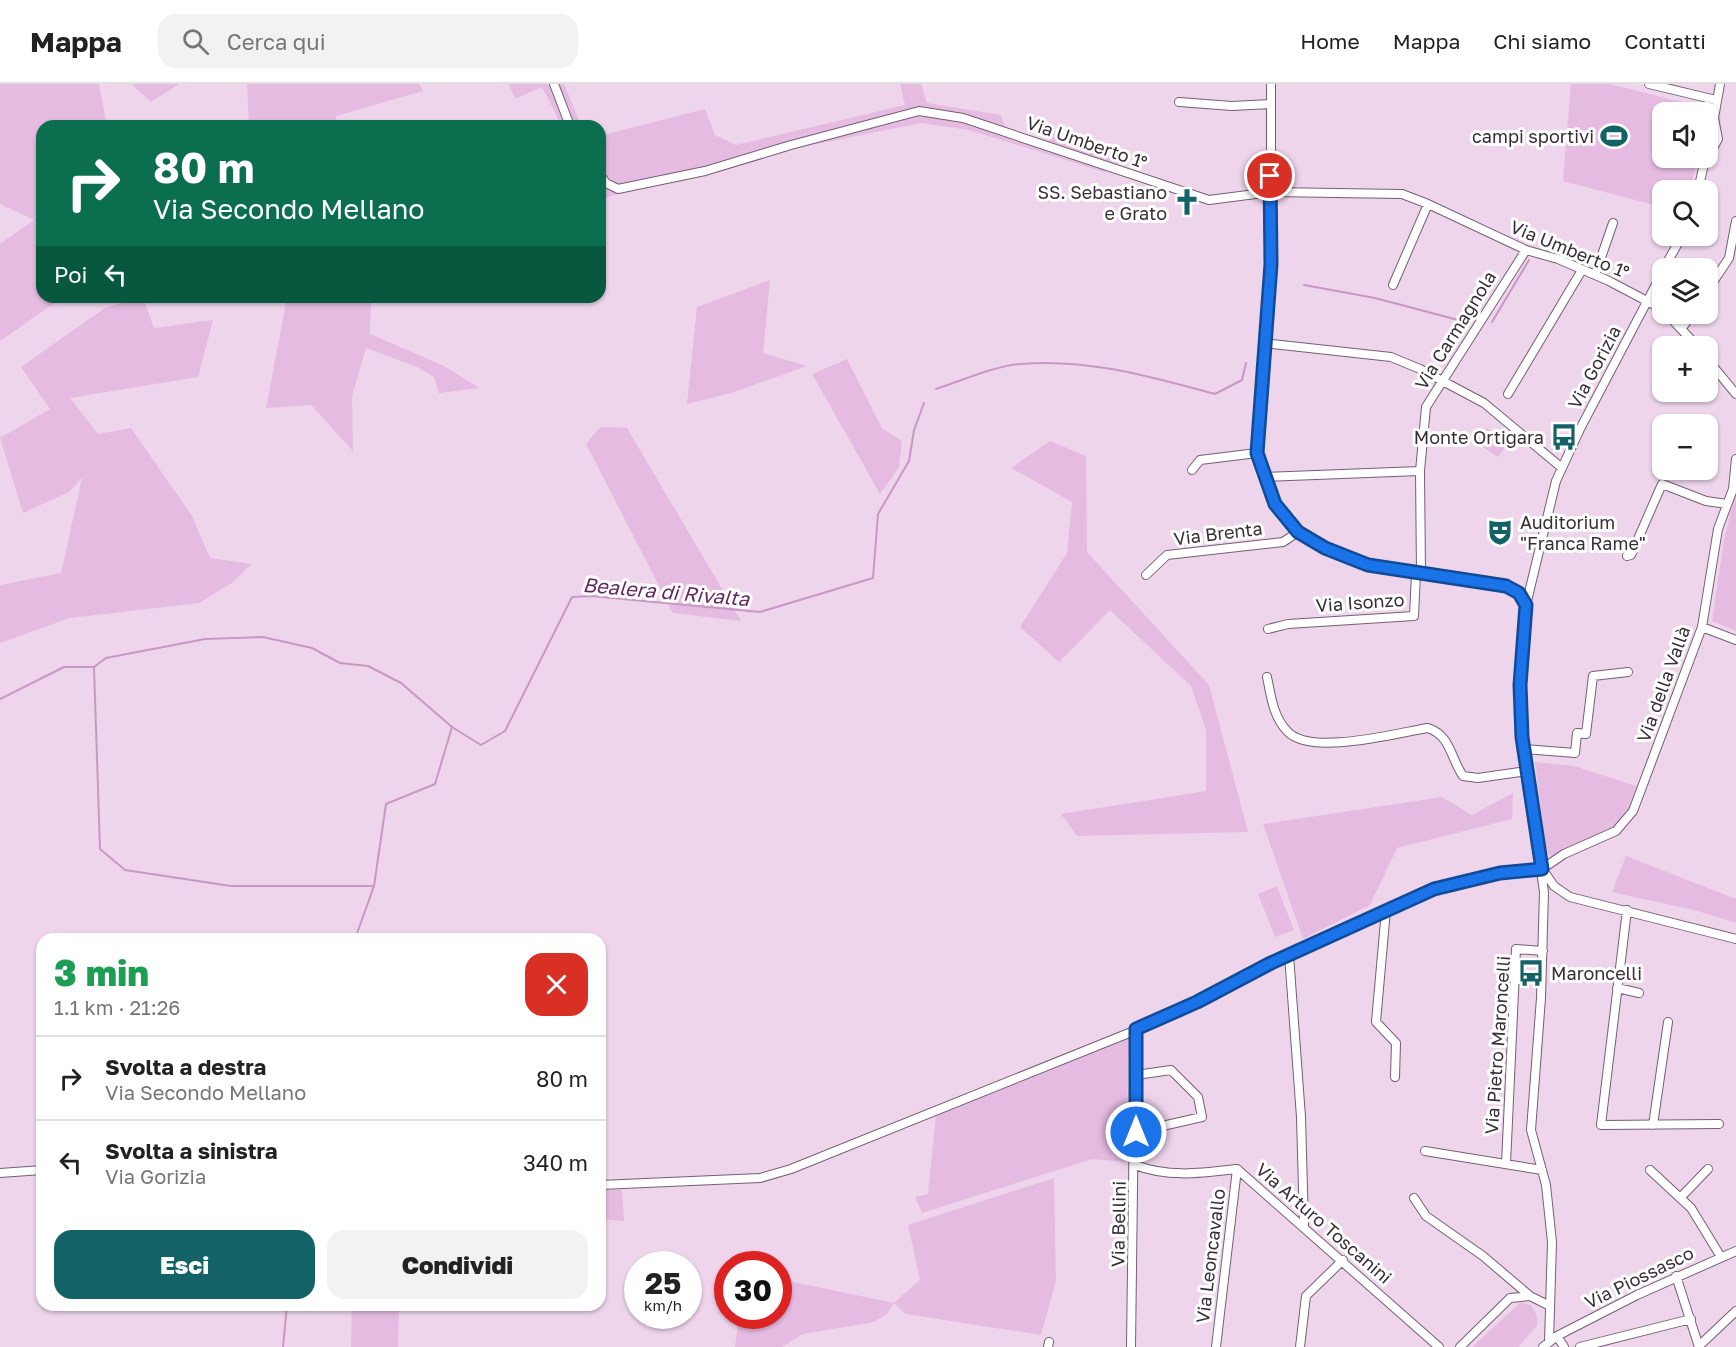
<!DOCTYPE html>
<html lang="it">
<head>
<meta charset="utf-8">
<style>
  :root { --surface:#fff; --page:#f2f2f2; --text:#222; --muted:#767676; --line:#e0e0e0; --accent:#126266 }
  body { margin:0; font-family:"Golos Text",sans-serif; background:var(--page); color:var(--text); height:100vh; display:flex; flex-direction:column; font-size:22px; white-space:nowrap }
  * { box-sizing:border-box; margin:0 }
  p { font-size:20px; color:var(--muted) }
  .icon { flex:none; width:33px; height:33px; fill:none; stroke:currentColor; stroke-width:2; stroke-linecap:round; stroke-linejoin:round }
  .map { position:relative; flex:1; overflow:hidden }
  .drawer { position:absolute; left:36px; top:849px; width:570px; height:378px; display:flex; flex-direction:column; background:var(--surface); border-radius:18px; box-shadow:0 2px 4px #0004 }
  .drawer>* { flex:none }
  .top-card { position:absolute; left:36px; top:36px; width:570px; height:183px; border-radius:18px; box-shadow:0 2px 4px #0004; background:#0b6e4f; color:#fff; overflow:hidden }
  .tools { position:absolute; left:1652px; top:18px; display:grid; gap:12px }
  .tools a { display:grid; place-items:center; width:66px; height:66px; border-radius:12px; background:var(--surface); box-shadow:0 2px 4px #0004; font-size:30px }
  .speed { position:absolute; left:624px; top:1167px; display:flex; gap:12px; font-size:30px; font-weight:700; text-align:center }
  .speed>* { display:grid; place-content:center; width:78px; height:78px; border-radius:50%; background:var(--surface); box-shadow:0 2px 4px #0004; line-height:1 }
  .speed small { font-size:15px; font-weight:400 }
  .speed .limit { border:9px solid #d22; background:#fff; color:#111 }
  .pin { position:absolute; display:grid; place-items:center; width:51px; height:51px; color:#fff; margin:-26px; border:3px solid #fff; border-radius:50%; box-shadow:0 2px 6px #0007 }
  .me { position:absolute; width:66px; margin:-33px; rotate:0deg; stroke-linejoin:round; filter:drop-shadow(0 0 4px #0008) }
  .turn { display:flex; align-items:center; gap:21px; height:126px; padding:0 18px; font-size:27px }
  .turn .icon { width:78px; height:78px; stroke-width:2.5 }
  .turn b { display:block; font-size:42px; line-height:51px }
  .then { display:flex; align-items:center; height:57px; padding:0 18px; background:#0003; gap:12px; font-size:22px }
  .round { display:grid; place-items:center; flex:none; width:63px; height:63px; border-radius:18px; background:var(--page) }
  .overview { display:flex; align-items:center; justify-content:space-between; height:102px; padding:0 18px }
  h1 { font-size:36px; font-weight:800; line-height:45px; color:#1e9e55 }
  .primary-button { display:flex; gap:12px; margin-top:auto; padding:12px 18px }
  .primary-button a { flex:1; height:69px; border-radius:18px; background:var(--accent); color:#fff; font-size:24px; font-weight:800; line-height:69px; text-align:center }
  .primary-button a+a { background:var(--page); color:var(--text) }
  ul { padding:0; list-style:none }
  li { display:flex; align-items:center; gap:18px; height:84px; padding:0 18px; border-top:2px solid var(--line) }
  li div { flex:1 }
  li b { display:block; font-size:22px }
  li em { font-style:normal }
  header { display:flex; align-items:center; gap:36px; box-sizing:border-box; height:84px; padding:0 30px; background:var(--surface); border-bottom:2px solid var(--line) }
  header strong { font-size:28px }
  nav { display:flex; gap:33px; margin-inline-start:auto; font-size:21px }
  .search { width:420px; height:54px; background:var(--page); display:flex; align-items:center; gap:15px; box-sizing:border-box; padding:0 21px; border-radius:18px; color:var(--muted); font-size:22px }
  .map>svg:first-child { display:block }
  .green { fill:#e6bbe2 }
  .lines { fill:none; stroke-linecap:round; stroke-linejoin:round }
  .stream { stroke:#c898c4; stroke-width:2 }
  .street-casing { stroke:#755f73; stroke-width:10 }
  .street { stroke:#fff; stroke-width:8 }
  .route-casing { stroke:#114b97; stroke-width:15 }
  .route { stroke:#1a73e8; stroke-width:10 }
  .labels { text-anchor:middle; dominant-baseline:central; stroke-width:6; stroke-linejoin:round; paint-order:stroke }
  .poi-label { font-size:18px; fill:#382e37; stroke:#fff; text-anchor:end }
  .street-label { font-size:18px; fill:#382e37; stroke:#fff }
  .water-label { font-size:20px; font-style:italic; fill:#622960; stroke:#fff }
</style>
</head>
<body>
<header>
<strong>Mappa</strong>
<div class="search"><svg class="icon" aria-label="search" viewBox="0 0 24 24"><circle cx="10" cy="10" r="6"/><path d="M15 15l6 6"/></svg>Cerca qui</div>
<nav><a>Home</a><a>Mappa</a><a>Chi siamo</a><a>Contatti</a></nav>
</header>
<div class="map">
<svg width="1736" height="1263" viewBox="0 0 1736 1263">
  <rect width="100%" height="100%" fill="#eed5ec"/>
  <!-- green -->
  <path class="green" d="M0 0H99L107 42H42V213H63L0 257V160L34 136 0 120Z
    M131 0H179L151 18Z
    M247 0H419L423 7 336 32 337 42H249Z
    M509 0H564L579 36 591 42H562L542 3 515 15Z
    M900 0H921L927 19 1001 31 1006 46 1048 56 1052 47 1069 48 1122 79 1104 88 969 46 921 39 792 65 600 115V47L607 50 705 25 715 51 736 61 905 21Z
    M1571 0H1610L1708 25 1707 31V28H1662V74H1698L1690 106H1662V123L1563 97Z
    M770 196 763 269 807 282 731 309 687 320 697 223Z
    M287 213H371L370 250 442 281 480 304 439 309 434 293 417 283 366 264 352 312 353 367 311 321 266 324Z
    M143 214 154 244 213 236 198 293 70 314 98 350 131 344 192 432 210 474 252 480 232 499 199 519 70 534 0 559V501L61 489 82 394 69 408 23 429 0 354 50 325 21 283 106 223Z
    M847 275 882 344 902 357 899 383 880 410 812 290Z
    M600 343 627 344 741 537 673 529 586 360Z
    M1487 344 1508 360 1498 373 1476 358Z
    M1050 357 1086 372 1087 468 1209 601 1248 748 1077 752 1061 730 1206 707V646L1191 602 1110 526 1059 578 1020 543 1067 469 1072 418 1011 384Z
    M1736 407V547L1712 537 1724 456Z
    M1535 678 1574 682 1639 703 1629 727 1615 744 1551 773 1546 766Z
    M1513 709 1512 735 1397 764 1370 821 1303 855 1263 740 1442 713 1472 731Z
    M1626 772 1736 815V839L1698 827 1612 808Z
    M1277 802 1294 846 1275 853 1258 810Z
    M1129 953 1126 1078 1092 1075 922 1129 915 1113 928 1110 936 1031Z
    M1054 1094 1056 1197 1041 1251 906 1230 894 1219 887 1230 874 1238 803 1250 782 1263H735L739 1232H778L779 1195 894 1219 920 1196 908 1141Z
    M600 1106H622L624 1137 600 1135Z
    M1520 1219 1531 1221 1537 1232V1242L1518 1263H1472Z
    M352 1221H399L398 1263H351Z"/>
  <g class="lines">
    <!-- stream -->
    <path class="stream" d="M1304 201 1375 214 1462 237
      M1492 238 1529 176
      M936 305C961 297 994 282 1020 280 1087 274 1151 293 1215 310L1242 296 1246 279
      M94 583 100 765 125 786 231 802H374
      M0 615 64 583H94L106 574 205 555 263 553 312 564 340 579 368 582 401 599 452 643 481 661 505 647 572 513 591 512 760 528 873 494 878 430 909 377 914 346 924 319
      M355 855 374 802 386 720 435 700 452 643
      M283 1263 287 1221"/>
    <defs>
      <path id="street" d="M554 0 570 42
        M1271 0V180L1257 369 1275 420 1298 448 1325 464 1368 481 1506 502 1519 509 1526 521
        M1649 0 1716 16
        M1179 18 1232 22 1271 20
        M600 91 606 99 618 105 705 87 791 61 919 27 963 34 1209 116 1271 108 1402 110 1428 120 1526 166 1558 175 1609 197 1662 225
        M1698 106 1704 80 1718 55 1714 34 1720 0
        M1664 184 1682 152
        M1595 191 1613 139
        M1393 201 1428 120
        M1707 207 1729 174 1736 137
        M1667 230 1697 262
        M1682 244 1692 230
        M1264 259 1391 273 1420 285 1484 319 1562 384
        M1707 275 1736 310
        M1508 310 1582 186
        M1192 386 1200 376 1257 369
        M1265 393 1420 387
        M1627 472 1631 471 1662 400 1706 417 1727 420
        M1421 490 1420 387 1426 323 1526 166
        M1146 491 1167 471 1283 458 1298 448
        M1702 543 1736 556
        M1268 545 1288 540 1414 532 1416 490
        M1267 593C1271 612 1273 633 1288 648 1312 672 1396 649 1428 644 1451 652 1450 673 1463 692L1478 694 1527 687
        M1524 665 1575 669 1577 649 1586 650 1593 592 1628 588
        M1543 786 1554 802 1570 813 1736 855
        M1386 826 1376 938 1396 959 1395 993
        M1627 826 1601 1041 1719 1040
        M1289 871 1301 1033 1304 1141
        M1617 904 1639 909
        M1653 1041 1668 938
        M1136 1048 1202 1033 1198 1013 1171 986 1136 991
        M1425 1067 1542 1086
        M1506 1080 1516 865 1543 867
        M1135 1081C1169 1094 1202 1089 1237 1085L1439 1263
        M1650 1086 1691 1124 1721 1173
        M0 1089 42 1086
        M600 1101 760 1094 791 1085 1139 945 1271 879 1434 805 1500 789 1542 785 1564 770 1616 747 1633 727 1702 543 1718 445 1733 405 1736 375
        M1414 1114 1426 1132 1483 1172 1530 1212
        M1680 1114 1708 1085
        M1676 1192 1699 1263
        M1557 1252 1564 1263
        M1549 1258 1552 1158 1546 1101 1531 1046 1541 914 1544 808 1522 653 1520 601 1526 521 1556 397 1580 345 1662 189
        M1699 1262 1736 1227
        M1048 1263 1049 1258
        M1131 1263 1135 946
        M1216 1263 1237 1085
        M1300 1263 1306 1212 1343 1176
        M1460 1263 1510 1214 1530 1212 1548 1221
        M1543 1263 1557 1252 1637 1211 1736 1167
        M1580 1263 1691 1235"/>
    </defs>
    <!-- street casing -->
    <use href="#street" class="street-casing"/>
    <!-- street -->
    <use href="#street" class="street"/>
  </g>
  <g class="lines">
    <defs>
      <path id="route" d="M1136 1048V945L1197 918 1271 879 1434 805 1500 789 1542 785 1522 653 1520 601 1526 521 1519 509 1506 502 1368 481 1325 464 1298 448 1275 420 1257 369 1271 180 1270 92"/>
    </defs>
    <!-- route casing -->
    <use href="#route" class="route-casing"/>
    <!-- route -->
    <use href="#route" class="route"/>
  </g>
  <!-- icons -->
  <defs>
    <symbol id="stadium-bare" viewBox="-9 -9 18 18"><path d="M0-5a6.5 5 0 1 0 0 10a6.5 5 0 1 0 0-10ZM-3.5-1.8h7v3.6h-7Z" fill="#126266" stroke="#fff" stroke-width="2.5" paint-order="stroke"/></symbol>
    <symbol id="church-bare" viewBox="-9 -9 18 18"><path d="M-1.2-6h2.4v3.5h3.3v2.4h-3.3V6h-2.4V-.1h-3.3v-2.4h3.3Z" fill="#126266" stroke="#fff" stroke-width="2.5" paint-order="stroke"/></symbol>
    <symbol id="bus-bare" viewBox="-9 -9 18 18"><path d="M-5-6H5V4H4V6H2V4H-2V6H-4V4H-5ZM-3.5-4V0h7V-4ZM-3.5 1.2v1.5H-2V1.2ZM2 1.2v1.5H3.5V1.2Z" fill="#126266" stroke="#fff" stroke-width="2.5" paint-order="stroke"/></symbol>
    <symbol id="theatre-bare" viewBox="-9 -9 18 18"><path d="M-5-5.5Q0-4 5-5.5V0Q5 5 0 6Q-5 5-5 0ZM-3.3-2.5H-1v1.5H-3.3ZM1-2.5H3.3v1.5H1ZM-2.8 1Q0 5.5 2.8 1Z" fill="#126266" stroke="#fff" stroke-width="2.5" paint-order="stroke"/></symbol>
  </defs>
  <g fill-rule="evenodd">
    <use href="#stadium-bare" x="1595" y="33" width="38" height="38"/>
    <use href="#church-bare" x="1168" y="99" width="38" height="38"/>
    <use href="#bus-bare" x="1545" y="334" width="38" height="38"/>
    <use href="#theatre-bare" x="1481" y="429" width="38" height="38"/>
    <use href="#bus-bare" x="1512" y="870" width="38" height="38"/>
  </g>
  <g class="labels">
    <!-- poi labels -->
    <g class="poi-label">
      <text x="1594" y="52">campi sportivi</text>
      <text x="1167" y="108">SS. Sebastiano<tspan x="1167" dy="21">e Grato</tspan></text>
      <text x="1544" y="353">Monte Ortigara</text>
      <text x="1520" y="438" text-anchor="start">Auditorium<tspan x="1520" dy="21">"Franca Rame"</tspan></text>
      <text x="1551" y="889" text-anchor="start">Maroncelli</text>
    </g>
    <!-- street labels -->
    <g class="street-label">
      <text transform="translate(1087 58) rotate(19)">Via Umberto 1°</text>
      <text transform="translate(1570 165) rotate(22)">Via Umberto 1°</text>
      <text transform="translate(1455 246) rotate(-58)">Via Carmagnola</text>
      <text transform="translate(1594 283) rotate(-62)">Via Gorizia</text>
      <text transform="translate(1218 449) rotate(-7)">Via Brenta</text>
      <text transform="translate(1360 518) rotate(-4)">Via Isonzo</text>
      <text transform="translate(1663 600) rotate(-70)">Via della Vallà</text>
      <text transform="translate(1497 961) rotate(-86)">Via Pietro Maroncelli</text>
      <text transform="translate(1324 1139) rotate(41)">Via Arturo Toscanini</text>
      <text transform="translate(1118 1140) rotate(-89)">Via Bellini</text>
      <text transform="translate(1210 1172) rotate(-83)">Via Leoncavallo</text>
      <text transform="translate(1639 1193) rotate(-26)">Via Piossasco</text>
    </g>
    <!-- water labels -->
    <g class="water-label">
      <text transform="translate(666 507) rotate(5)">Bealera di Rivalta</text>
    </g>
  </g>
</svg>
<div class="tools">
<a><svg class="icon" aria-label="sound" viewBox="0 0 24 24"><path d="M4 9h4l5-4v14l-5-4H4zM17 9q2 3 0 6"/></svg></a>
<a><svg class="icon" aria-label="search" viewBox="0 0 24 24"><circle cx="10" cy="10" r="6"/><path d="M15 15l6 6"/></svg></a>
<a><svg class="icon" aria-label="layers" viewBox="0 0 24 24"><path d="M12 4l9 5-9 5-9-5zM3 14l9 5 9-5"/></svg></a>
<a>+</a>
<a>−</a>
</div>
<div class="speed"><div>25<small>km/h</small></div><div class="limit">30</div></div>
<div class="pin" style="left:1270px;top:92px;background:#d93025"><svg class="icon" aria-label="arrive" viewBox="0 0 24 24"><path d="M6 21V4h12l-3 4 3 4H6"/></svg></div>
<svg class="me" style="left:1136px;top:1048px" viewBox="-20 -20 40 40"><circle r="17" fill="#1a73e8" stroke="#fff" stroke-width="3"/><path d="M0-11L8 9 0 5-8 9z" fill="#fff"/></svg>
<div class="top-card">
<div class="turn"><svg class="icon" aria-label="right" viewBox="0 0 24 24"><path d="M7 20v-9h11M14 6l5 5-5 5"/></svg><div><b>80 m</b>Via Secondo Mellano</div></div>
<div class="then">Poi<svg class="icon" aria-label="left" viewBox="0 0 24 24"><path d="M17 20v-9H6M10 6l-5 5 5 5"/></svg></div>
</div>
<section class="drawer">
<div class="overview"><div><h1>3 min</h1><p>1.1 km · 21:26</p></div><a class="round" style="background:#d93025;color:#fff"><svg class="icon" aria-label="close" viewBox="0 0 24 24"><path d="M6 6l12 12M18 6L6 18"/></svg></a></div>
<ul>
<li><svg class="icon" aria-label="right" viewBox="0 0 24 24"><path d="M7 20v-9h11M14 6l5 5-5 5"/></svg><div><b>Svolta a destra</b><p>Via Secondo Mellano</p></div><em>80 m</em></li>
<li><svg class="icon" aria-label="left" viewBox="0 0 24 24"><path d="M17 20v-9H6M10 6l-5 5 5 5"/></svg><div><b>Svolta a sinistra</b><p>Via Gorizia</p></div><em>340 m</em></li>
</ul>
<div class="primary-button"><a>Esci</a><a>Condividi</a></div>
</section>
</div>
</body>
</html>
